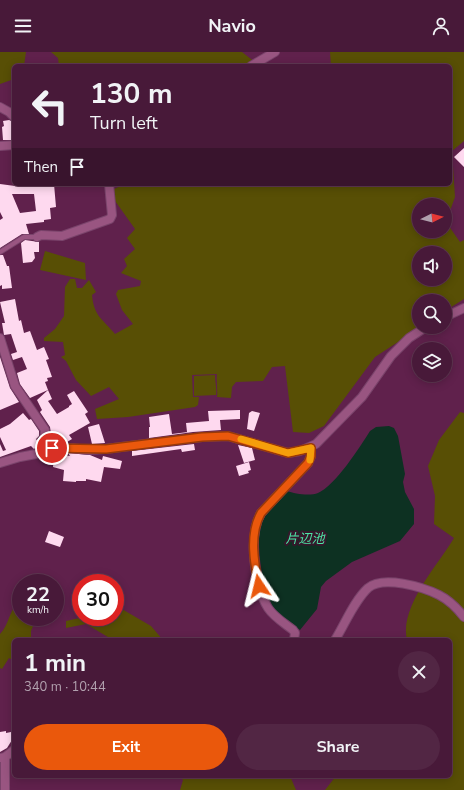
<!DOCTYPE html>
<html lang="en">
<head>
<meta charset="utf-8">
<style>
  :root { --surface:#481939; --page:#522644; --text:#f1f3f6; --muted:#b1a0ae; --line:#603853; --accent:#ea580c }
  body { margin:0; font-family:"Nunito Sans","Noto Sans JP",sans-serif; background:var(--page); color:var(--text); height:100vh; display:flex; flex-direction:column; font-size:15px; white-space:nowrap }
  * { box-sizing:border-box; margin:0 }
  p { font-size:13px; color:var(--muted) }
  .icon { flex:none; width:22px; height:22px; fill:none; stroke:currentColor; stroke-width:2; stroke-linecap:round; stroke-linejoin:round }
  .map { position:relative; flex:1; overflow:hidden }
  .sheet { position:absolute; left:12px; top:586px; width:440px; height:140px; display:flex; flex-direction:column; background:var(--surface); border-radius:6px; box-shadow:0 2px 10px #0003,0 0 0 1px var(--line) }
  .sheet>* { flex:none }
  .hud { position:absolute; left:12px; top:12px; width:440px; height:122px; border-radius:6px; box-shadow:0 2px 10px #0003,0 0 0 1px var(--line); background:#481939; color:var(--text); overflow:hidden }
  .needle { width:26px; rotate:84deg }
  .buttons { position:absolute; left:412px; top:146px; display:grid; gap:8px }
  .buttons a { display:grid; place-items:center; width:40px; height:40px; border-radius:50%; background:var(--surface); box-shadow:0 2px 10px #0003,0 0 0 1px var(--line); font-size:20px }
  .speed { position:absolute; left:12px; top:522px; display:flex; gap:8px; font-size:20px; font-weight:700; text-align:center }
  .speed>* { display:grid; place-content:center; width:52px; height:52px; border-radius:50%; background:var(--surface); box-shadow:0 2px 10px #0003,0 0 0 1px var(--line); line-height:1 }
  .speed small { font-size:10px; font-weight:400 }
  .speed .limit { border:6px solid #d22; background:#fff; color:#111 }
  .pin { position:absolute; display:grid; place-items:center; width:34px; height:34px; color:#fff; margin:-17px; border:2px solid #fff; border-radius:50%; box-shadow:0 1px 4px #0007 }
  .me { position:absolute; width:44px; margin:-22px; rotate:350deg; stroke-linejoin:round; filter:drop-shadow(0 0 3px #0008) }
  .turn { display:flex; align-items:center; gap:14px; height:84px; padding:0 12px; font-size:18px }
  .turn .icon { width:52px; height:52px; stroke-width:2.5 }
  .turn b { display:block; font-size:28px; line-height:34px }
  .then { display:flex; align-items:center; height:38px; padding:0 12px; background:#0003; gap:8px; font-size:15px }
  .round { display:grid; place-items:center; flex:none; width:42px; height:42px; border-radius:21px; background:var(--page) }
  .summary { display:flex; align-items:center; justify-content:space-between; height:68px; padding:0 12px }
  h1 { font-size:24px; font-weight:700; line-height:30px }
  .primary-button { display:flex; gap:8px; margin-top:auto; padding:8px 12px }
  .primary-button a { flex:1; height:46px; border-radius:24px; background:var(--accent); color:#fff; font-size:16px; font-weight:700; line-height:46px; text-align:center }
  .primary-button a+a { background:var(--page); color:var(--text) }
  header { display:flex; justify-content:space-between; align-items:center; height:52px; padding:0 12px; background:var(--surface); font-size:18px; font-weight:700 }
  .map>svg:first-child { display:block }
  .green { fill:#584f05; fill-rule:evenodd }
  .water { fill:#0d3122 }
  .building { fill:#fed9ef; fill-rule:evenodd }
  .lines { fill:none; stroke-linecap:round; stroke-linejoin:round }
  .lane-casing { stroke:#7a446b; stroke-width:6 }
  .street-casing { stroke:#7a446b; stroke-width:10 }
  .lane { stroke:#995581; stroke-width:4 }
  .street { stroke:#995581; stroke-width:8 }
  .route-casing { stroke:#983908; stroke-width:10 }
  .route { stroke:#ea580c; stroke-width:7 }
  .slow { stroke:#f59e0b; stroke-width:7 }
  .labels { text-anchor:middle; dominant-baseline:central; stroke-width:4; stroke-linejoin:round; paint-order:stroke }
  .water-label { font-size:13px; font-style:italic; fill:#4de4a5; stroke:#35182b }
</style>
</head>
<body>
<header><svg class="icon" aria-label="menu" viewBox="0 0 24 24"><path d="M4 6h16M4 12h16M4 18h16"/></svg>Navio<svg class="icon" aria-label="person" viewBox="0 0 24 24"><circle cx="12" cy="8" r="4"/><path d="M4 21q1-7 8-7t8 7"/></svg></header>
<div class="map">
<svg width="464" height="738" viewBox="0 0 464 738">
  <rect width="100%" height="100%" fill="#60214c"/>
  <!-- green -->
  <path class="green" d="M0 0H26L24 14H14V27L0 32Z
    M51 0H242L260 14H59L58 6Z
    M330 0H464V89L452 99 455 145 446 170 460 190 464 188V247L445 259V249H419V275H421L375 305 324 374 309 381 293 380 285 314 272 315 263 329 236 330 232 335 231 346 217 345C218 337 216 330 217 322L192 323 193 345H199L198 353 195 355 128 365 97 367 95 357 119 347 109 335 91 344 76 328 66 309 61 305 65 303 63 290 44 289V286L55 277 64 264 65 235 70 227H75L77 236H82L89 228 96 240 92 243C94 265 103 267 115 282L133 272 122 258 116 242 118 238 140 234 141 229 121 221 127 214 124 207 135 197 127 186 135 177 113 146 114 137 123 133 137 135 139 132H450V14H331ZM419 153H445V179H419ZM419 201H445V227H419Z
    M45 199 85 211 86 228 40 218Z
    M215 323C215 331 217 336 216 343L194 344V324Z
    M460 360 464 361V738H325L336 724H450V588H407C399 555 438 513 454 486L434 472 435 444 428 414 439 388Z
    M21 548V565H37L31 579V588H14V609L9 606 2 617 0 616V582C10 572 9 556 21 548Z
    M115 553 151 574 163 588H113L86 572 66 576V569L84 565H115Z
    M179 724H290L296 738H180L183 728Z"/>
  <!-- water -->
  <path class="water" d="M389 374 394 376 398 384 405 422 403 430 405 440 414 457V472L400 489 352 510 326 529 321 535 317 557 300 578C292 572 283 567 276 559 263 545 254 487 262 470 267 459 279 448 287 439 295 442 310 444 318 441 335 434 360 395 370 379L376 375Z"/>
  <!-- building -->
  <path class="building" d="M9 68 14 70V88H3L2 75 4 74 3 69Z
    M464 96V115L454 105Z
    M0 132 15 134V132H54L56 155 50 156 51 167 44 168V170L26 172 29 182H22L0 196V168L3 166 0 160ZM12 142H34L36 159 20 161Z
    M25 188 39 190V200H34L35 206 32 210 23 211 21 191Z
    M0 203H3L7 214H9L12 236 2 237V233L0 234Z
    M15 247 19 269 21 268 24 281 30 279 37 298 44 295 49 307 46 308 52 325 47 326 48 329 45 330 48 338 30 346 20 332 17 321 27 317 22 305 13 308 11 302 17 300 11 282 4 283 2 271H5L0 250Z
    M0 305 10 336 19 350 0 358Z
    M48 338 52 347 48 349 57 362 69 355V354L72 352 67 343 74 339 88 360 85 362 90 371 69 383 72 387 67 390H60L54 380 51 382 50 375 40 360 42 358 37 348Z
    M240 358V367L220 368 221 378 193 380 149 386V375H150L149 365 169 362 172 382 188 380H187L186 371 209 369 208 359Z
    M252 359 260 361 254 379 247 377 249 361Z
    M23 361 29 368 31 367 39 379V384L36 387 38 390V394L34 397 31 394 0 405V392L3 399 6 398 0 385V377L10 372Z
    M99 372 105 391 92 392 88 375Z
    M194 392 195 398 182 400 181 397 132 404V399Z
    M238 393 252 396 255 408 244 411Z
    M68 401 90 403 102 408 103 404 122 409 120 417 104 415 101 430 86 427V429H76V430L63 429 64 418 53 415 54 402 70 404Z
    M249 410 251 418 248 419 249 421 239 424 236 414Z
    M49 479 64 485 60 495 45 490Z
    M6 679V681L11 680 12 688 7 696 0 700V680Z"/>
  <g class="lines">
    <defs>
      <path id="lane" d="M0 200 24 185H37"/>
      <path id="street" d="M251 14 275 0
        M0 55 9 60 14 65
        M0 94 14 93
        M37 185 41 183 62 184 110 167 112 163 109 132
        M445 265 464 256
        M0 286 15 334 45 378 43 397
        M0 411 20 405 36 402 43 397 60 395 89 398 105 397 202 385 228 384 288 401 300 399 316 392 362 345 391 304 409 286 426 275
        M294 588 295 581 293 578C284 571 274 565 268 556 254 533 248 484 261 461L308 411 311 404V396
        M335 588C345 572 354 549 368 536 383 523 423 535 439 543 449 548 457 556 464 565
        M5 705 14 698
        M0 706 5 705V738"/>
    </defs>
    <!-- lane casing -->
    <use href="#lane" class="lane-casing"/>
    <!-- street casing -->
    <use href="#street" class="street-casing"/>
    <!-- lane -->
    <use href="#lane" class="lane"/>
    <!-- street -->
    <use href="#street" class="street"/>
  </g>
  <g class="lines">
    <defs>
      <path id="route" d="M52 396 106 397 202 385 228 384 288 401 311 396V404L308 411 261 461C249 482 254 511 259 534"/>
    </defs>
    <!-- route casing -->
    <use href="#route" class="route-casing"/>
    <!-- route -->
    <use href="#route" class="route"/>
    <!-- slow -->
    <path class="slow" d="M241 387 288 401 311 396 310 408"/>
  </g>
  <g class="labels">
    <!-- water labels -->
    <g class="water-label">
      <text x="305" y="487">片辺池</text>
    </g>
  </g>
</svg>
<div class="buttons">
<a><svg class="needle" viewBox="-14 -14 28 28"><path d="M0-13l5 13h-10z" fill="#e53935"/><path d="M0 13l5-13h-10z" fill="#b1a0ae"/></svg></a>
<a><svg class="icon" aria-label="sound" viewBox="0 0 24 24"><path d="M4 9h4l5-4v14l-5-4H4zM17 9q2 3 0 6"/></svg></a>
<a><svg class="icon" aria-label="search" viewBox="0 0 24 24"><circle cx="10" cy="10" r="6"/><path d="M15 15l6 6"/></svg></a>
<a><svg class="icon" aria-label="layers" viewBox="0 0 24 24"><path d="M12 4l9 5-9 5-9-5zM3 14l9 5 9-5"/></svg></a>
</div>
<div class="speed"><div>22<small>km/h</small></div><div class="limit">30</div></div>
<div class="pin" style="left:52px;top:396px;background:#d93025"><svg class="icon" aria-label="arrive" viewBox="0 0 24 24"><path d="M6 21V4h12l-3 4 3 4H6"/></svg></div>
<svg class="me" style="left:259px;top:534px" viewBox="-20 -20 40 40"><path d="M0-17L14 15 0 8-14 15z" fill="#ea580c" stroke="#fff" stroke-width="4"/></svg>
<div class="hud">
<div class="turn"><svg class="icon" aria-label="left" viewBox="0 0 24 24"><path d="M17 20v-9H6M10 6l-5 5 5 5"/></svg><div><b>130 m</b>Turn left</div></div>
<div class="then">Then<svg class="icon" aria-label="arrive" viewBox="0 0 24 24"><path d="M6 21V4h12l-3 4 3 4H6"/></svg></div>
</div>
<section class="sheet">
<div class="summary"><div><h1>1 min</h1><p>340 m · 10:44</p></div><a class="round"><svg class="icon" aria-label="close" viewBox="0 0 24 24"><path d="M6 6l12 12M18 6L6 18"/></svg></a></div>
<div class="primary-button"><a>Exit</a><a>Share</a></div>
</section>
</div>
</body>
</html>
